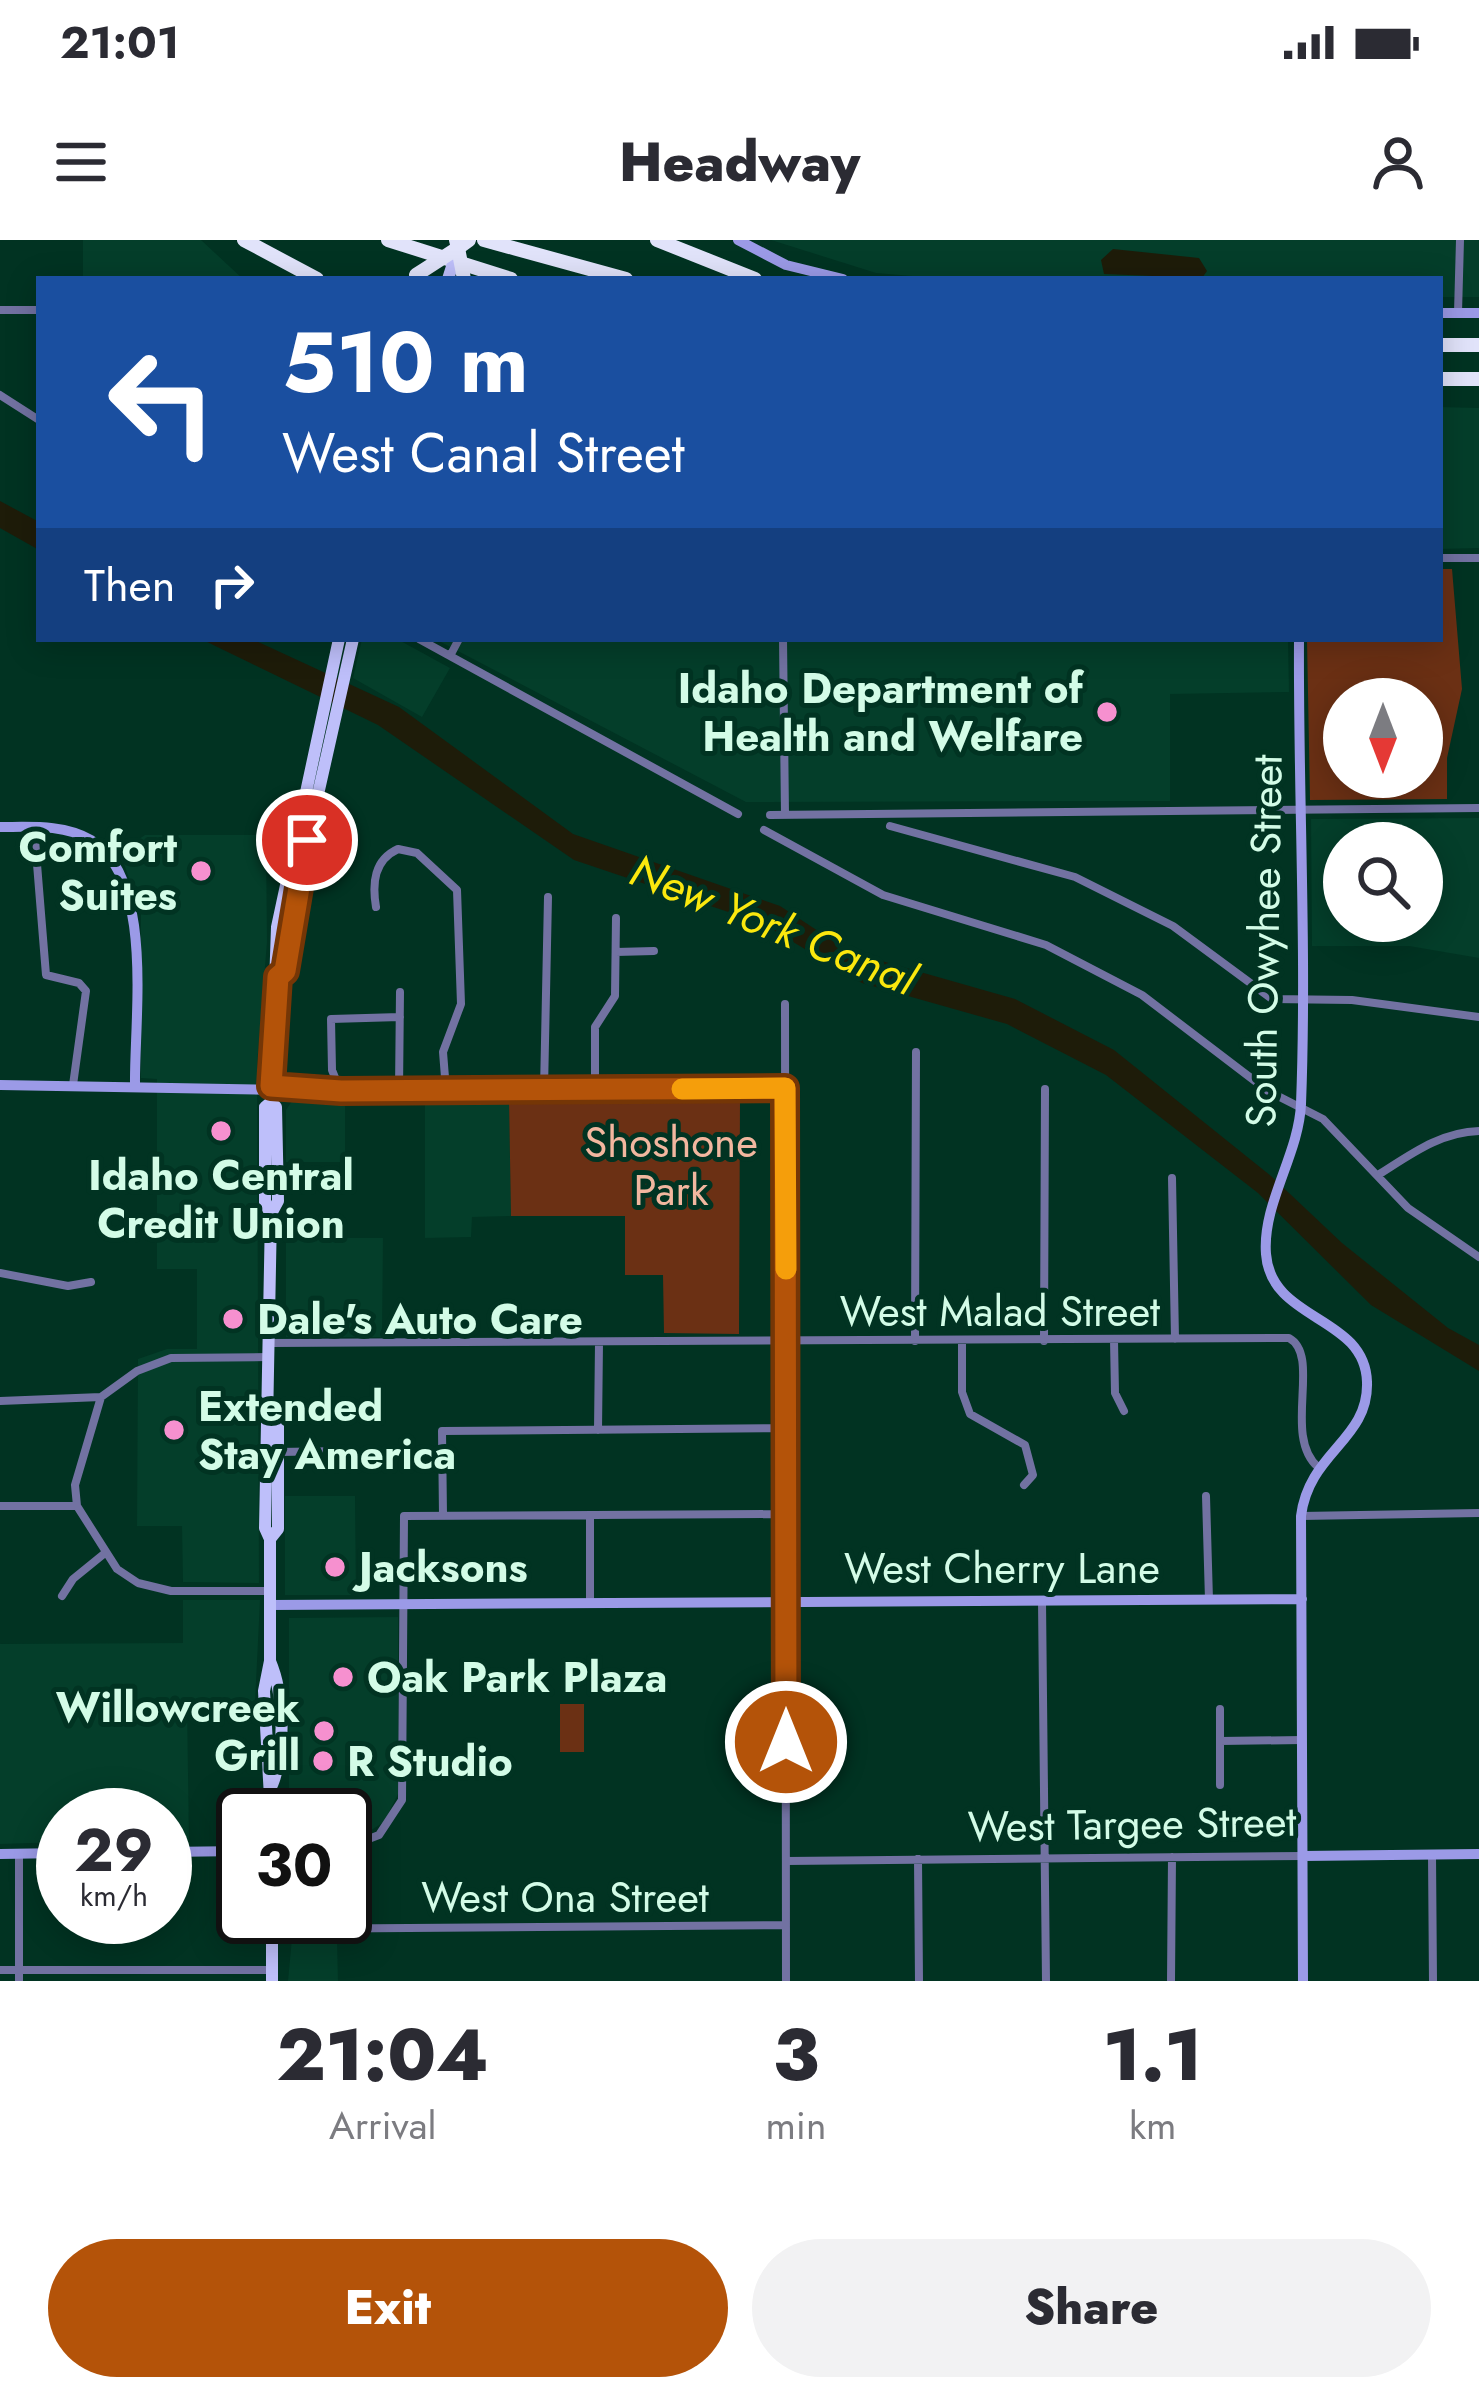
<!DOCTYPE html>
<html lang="en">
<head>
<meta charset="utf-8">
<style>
  :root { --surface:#fff; --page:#f2f2f3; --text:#2b2b33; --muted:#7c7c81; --accent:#b45309 }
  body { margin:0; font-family:Jost,sans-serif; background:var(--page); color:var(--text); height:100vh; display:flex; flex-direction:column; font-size:45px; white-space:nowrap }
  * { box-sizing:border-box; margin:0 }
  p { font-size:39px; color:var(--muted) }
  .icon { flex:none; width:66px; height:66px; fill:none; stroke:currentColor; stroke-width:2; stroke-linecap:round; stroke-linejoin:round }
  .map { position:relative; height:1741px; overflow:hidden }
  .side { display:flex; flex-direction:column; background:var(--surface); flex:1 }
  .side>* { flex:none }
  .hud { position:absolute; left:36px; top:36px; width:1407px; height:366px; border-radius:0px; box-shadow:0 6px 30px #0003; background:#1a4fa0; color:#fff; overflow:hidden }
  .needle { width:78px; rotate:180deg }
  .controls { position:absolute; left:1323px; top:438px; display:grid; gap:24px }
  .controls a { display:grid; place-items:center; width:120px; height:120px; border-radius:50%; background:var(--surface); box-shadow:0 6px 30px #0003; font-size:60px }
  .speed { position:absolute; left:36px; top:1548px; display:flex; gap:24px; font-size:60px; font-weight:700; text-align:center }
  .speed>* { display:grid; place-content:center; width:156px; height:156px; border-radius:50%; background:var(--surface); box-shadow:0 6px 30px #0003; line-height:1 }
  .speed small { font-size:30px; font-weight:400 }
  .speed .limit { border:6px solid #111; border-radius:18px; background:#fff; color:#111 }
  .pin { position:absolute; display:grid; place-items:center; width:102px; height:102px; color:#fff; margin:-51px; border:6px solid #fff; border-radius:50%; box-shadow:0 3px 12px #0007 }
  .me { position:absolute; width:132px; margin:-66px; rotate:0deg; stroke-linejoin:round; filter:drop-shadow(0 0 9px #0008) }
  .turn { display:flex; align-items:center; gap:42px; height:252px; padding:0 48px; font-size:54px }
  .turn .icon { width:156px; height:156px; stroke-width:2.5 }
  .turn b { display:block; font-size:84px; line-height:102px }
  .then { display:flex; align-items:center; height:114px; padding:0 48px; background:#0003; gap:24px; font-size:45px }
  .eta { display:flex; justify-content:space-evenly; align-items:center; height:204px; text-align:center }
  .eta b { font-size:72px; font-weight:800; line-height:84px }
  .action { display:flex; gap:24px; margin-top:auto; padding:24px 48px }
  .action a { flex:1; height:138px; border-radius:72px; background:var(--accent); color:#fff; font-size:48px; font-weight:800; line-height:138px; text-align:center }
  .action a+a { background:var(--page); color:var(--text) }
  .status { display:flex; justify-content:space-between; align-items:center; height:84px; padding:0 60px; background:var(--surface); direction:ltr }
  .status svg { height:33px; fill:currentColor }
  header { display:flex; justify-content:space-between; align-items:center; height:156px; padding:0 48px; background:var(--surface); font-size:54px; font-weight:800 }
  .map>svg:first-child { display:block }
  .built { fill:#043e2a; fill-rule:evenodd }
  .green { fill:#6b3014; fill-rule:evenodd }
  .water { fill:#1e1c09 }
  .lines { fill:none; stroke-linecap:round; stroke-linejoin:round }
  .street { stroke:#7272a2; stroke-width:8 }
  .secondary { stroke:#9b9ae7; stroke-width:10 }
  .primary { stroke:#bebffa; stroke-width:12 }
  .highway { stroke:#e1e3fa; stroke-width:14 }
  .primary-bridge { stroke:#bebffa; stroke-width:12 }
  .highway-bridge { stroke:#e1e3fa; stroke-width:14 }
  .route-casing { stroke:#753606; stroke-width:30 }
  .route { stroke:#b45309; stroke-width:21 }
  .slow { stroke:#f59e0b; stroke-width:21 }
  .poi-dot { fill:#f690cf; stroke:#013322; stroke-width:4.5 }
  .labels { text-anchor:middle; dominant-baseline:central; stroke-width:10; stroke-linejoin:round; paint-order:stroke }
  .poi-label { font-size:42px; font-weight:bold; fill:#d3fce7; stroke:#013322; text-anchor:start }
  .street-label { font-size:42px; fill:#d3fce7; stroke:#013322 }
  .park-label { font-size:42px; fill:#f2b79f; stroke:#013322 }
  .water-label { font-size:45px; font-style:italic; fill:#fbe80e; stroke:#013322 }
</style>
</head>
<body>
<div class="status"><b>21:01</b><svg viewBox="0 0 49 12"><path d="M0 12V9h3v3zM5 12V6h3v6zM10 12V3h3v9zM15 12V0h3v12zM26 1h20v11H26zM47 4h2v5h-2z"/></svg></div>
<header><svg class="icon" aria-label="menu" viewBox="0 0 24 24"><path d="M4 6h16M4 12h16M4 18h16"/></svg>Headway<svg class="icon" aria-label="person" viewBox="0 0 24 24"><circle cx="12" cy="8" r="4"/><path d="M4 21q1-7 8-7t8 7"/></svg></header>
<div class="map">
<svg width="1479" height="1741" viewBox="0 0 1479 1741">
  <rect width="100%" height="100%" fill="#013322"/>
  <!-- built -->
  <path class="built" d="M83 0H201L243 39H83Z
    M771 0H1479V57H1440V39H947L876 33Z
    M1440 167 1479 168V308L1440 309Z
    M362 399H397L450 428 422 477 353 438Z
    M435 399H1288L1289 452 1170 454V561L746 562Z
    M1479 578V718L1409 706H1312L1311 579ZM1344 603H1422V681H1344Z
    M145 595H266L267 702 257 825 259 1343 183 1342 182 1286H137L138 1119 167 1109H197V1029H157V839L141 838V674L120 612Z
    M294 858 345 861V922H286V870Z
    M509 860 511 976 472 977 471 997 425 998V861Z
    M286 998H383L382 1097H286Z
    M285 1256H355L356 1355H285Z
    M183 1360H260L255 1463H187L189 1600 165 1601V1575H63V1602L0 1604V1404L183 1403Z
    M398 1377V1554L384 1582 362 1596H345V1575H289V1378Z
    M292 1698H337L338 1741H288Z"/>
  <!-- green -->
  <path class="green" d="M1440 329H1452L1462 449 1447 518V559L1310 560 1307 399H1440ZM1344 459H1422V537H1344Z
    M740 858 739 1094 664 1093 663 1035H625V976H511L509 860Z
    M560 1464H584V1512H560Z"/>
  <!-- water -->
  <path class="water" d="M1113 9 1199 18 1207 31 1202 38 1104 34 1101 20Z
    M0 261 39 282V310L0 288Z
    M201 399H252L399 467 573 594 780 666 850 712 1015 759 1114 810 1271 936 1342 1003 1448 1088 1479 1105V1131L1371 1065 1258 953 1106 835 1007 784 862 743 761 683 574 620 378 485Z"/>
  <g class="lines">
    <!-- street -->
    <path class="street" d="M0 70H39
      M1458 73 1460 0
      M0 155 39 180
      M1440 318H1479
      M419 399 738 574
      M783 399 785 575
      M450 416 459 399
      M770 575 1479 568
      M890 586 1075 637 1173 686 1272 759 1352 760 1479 777
      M34 587 46 735 79 743 86 751 73 845
      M764 590 883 655 1046 705 1142 755 1268 851 1323 879 1408 968 1479 1017
      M376 667C372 643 374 620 398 609L417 613 457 650 461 764 443 812 446 850
      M616 712 654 711
      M785 764 786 1741
      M595 849V787L615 756 616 678
      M340 850 332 830 331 779 400 777
      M544 850 548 657
      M399 851 400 752
      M1378 935C1410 915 1440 892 1479 891
      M1172 938 1175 1099
      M0 1033 68 1046 91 1042
      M1114 1100 1115 1153 1124 1171
      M915 1101 916 812
      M962 1101V1152L970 1174 1025 1205 1033 1235 1024 1245
      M1044 1101 1045 849
      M270 1103 1289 1098C1322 1116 1282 1196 1318 1227
      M0 1161 101 1157 137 1131 171 1118 269 1117
      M598 1190 599 1103
      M278 1212 343 1211
      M1206 1256 1209 1360
      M0 1266H77L117 1329 138 1343 171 1351H270
      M77 1266 75 1245 101 1157
      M590 1275V1363
      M443 1276 442 1191 786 1188
      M1301 1276 1479 1273
      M62 1356 73 1339 105 1313
      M1042 1361 1046 1741
      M1220 1469V1545
      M1220 1501 1302 1500
      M345 1608 379 1595 402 1560 404 1276 786 1274
      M19 1614V1741
      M1432 1615 1433 1741
      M918 1619 919 1741
      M786 1621 1303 1616
      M273 1689 786 1685
      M0 1730H272
      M1171 1741 1172 1617"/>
    <!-- secondary -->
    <path class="secondary" d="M738 0 786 25 843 39
      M1440 73H1479
      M1299 399C1298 554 1307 709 1301 864 1299 914 1262 964 1266 1014 1271 1082 1365 1075 1367 1142 1369 1200 1309 1212 1301 1276L1303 1741
      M0 587C30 587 64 584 91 600 155 639 134 780 135 845
      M0 845 341 851 786 848
      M270 1365 1302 1359
      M165 1612 243 1611
      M0 1614 63 1613
      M1303 1616 1479 1614"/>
    <!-- primary -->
    <path class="primary" d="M278 737 285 731 296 652 353 399
      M271 862 276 867 278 961 271 974 265 1288 270 1299V1421L264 1451 271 1575
      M271 974 265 964V867L271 862 277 687 339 399
      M270 1299 278 1289V1186L270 1168
      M270 1421C284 1454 286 1511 272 1545
      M272 1677V1741"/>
    <!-- highway -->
    <path class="highway" d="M244 0 317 39
      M388 0 511 39
      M456 0 458 8 469 0
      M484 0 626 39
      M657 0 755 39
      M1440 105H1479
      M1440 139H1479"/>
    <!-- primary-bridge -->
    <path class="primary-bridge" d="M448 39 458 8"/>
    <!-- highway-bridge -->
    <path class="highway-bridge" d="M416 35 458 8 464 39"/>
  </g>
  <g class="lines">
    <defs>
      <path id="route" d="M307 600 285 731 278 737 271 846 341 851 785 848 786 1502"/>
    </defs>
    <!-- route casing -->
    <use href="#route" class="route-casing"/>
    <!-- route -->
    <use href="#route" class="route"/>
    <!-- slow -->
    <path class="slow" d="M682 849 785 848 786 1029"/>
  </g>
  <!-- markers -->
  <g class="poi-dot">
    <circle cx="1107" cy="472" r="12"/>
    <circle cx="201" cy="631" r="12"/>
    <circle cx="221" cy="891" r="12"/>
    <circle cx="233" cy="1079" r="12"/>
    <circle cx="174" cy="1190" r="12"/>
    <circle cx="335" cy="1327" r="12"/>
    <circle cx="343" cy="1437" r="12"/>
    <circle cx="324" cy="1491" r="12"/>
    <circle cx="323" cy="1521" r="12"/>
  </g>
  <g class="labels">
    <!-- poi labels -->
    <g class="poi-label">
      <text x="1083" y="448" text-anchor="end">Idaho Department of<tspan x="1083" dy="48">Health and Welfare</tspan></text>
      <text x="177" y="607" text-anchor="end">Comfort<tspan x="177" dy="48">Suites</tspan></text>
      <text x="221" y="935" text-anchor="middle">Idaho Central<tspan x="221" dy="48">Credit Union</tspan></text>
      <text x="257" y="1079">Dale's Auto Care</text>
      <text x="198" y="1166">Extended<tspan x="198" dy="48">Stay America</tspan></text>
      <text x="359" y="1327">Jacksons</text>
      <text x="367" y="1437">Oak Park Plaza</text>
      <text x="300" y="1467" text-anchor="end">Willowcreek<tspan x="300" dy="48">Grill</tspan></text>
      <text x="347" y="1521">R Studio</text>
    </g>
    <!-- street labels -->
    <g class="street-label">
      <text transform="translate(1264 701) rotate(-89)">South Owyhee Street</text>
      <text x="1000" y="1071">West Malad Street</text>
      <text x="1002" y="1328">West Cherry Lane</text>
      <text transform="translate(1132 1584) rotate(-1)">West Targee Street</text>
      <text x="565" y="1657">West Ona Street</text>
    </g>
    <!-- park labels -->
    <g class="park-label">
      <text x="671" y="902">Shoshone<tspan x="671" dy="48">Park</tspan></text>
    </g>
    <!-- water labels -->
    <g class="water-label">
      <text transform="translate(773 685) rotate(22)">New York Canal</text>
    </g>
  </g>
</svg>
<div class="controls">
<a><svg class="needle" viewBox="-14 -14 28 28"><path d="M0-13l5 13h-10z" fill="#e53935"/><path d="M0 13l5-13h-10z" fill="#7c7c81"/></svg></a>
<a><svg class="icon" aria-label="search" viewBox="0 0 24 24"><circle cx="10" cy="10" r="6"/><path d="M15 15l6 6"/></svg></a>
</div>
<div class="speed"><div>29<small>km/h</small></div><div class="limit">30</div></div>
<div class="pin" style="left:307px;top:600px;background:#d93025"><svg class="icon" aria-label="arrive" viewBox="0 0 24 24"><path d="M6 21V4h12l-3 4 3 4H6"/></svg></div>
<svg class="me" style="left:786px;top:1502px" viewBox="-20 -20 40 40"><circle r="17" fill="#b45309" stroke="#fff" stroke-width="3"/><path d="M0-11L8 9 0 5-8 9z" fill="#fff"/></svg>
<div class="hud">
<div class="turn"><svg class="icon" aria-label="left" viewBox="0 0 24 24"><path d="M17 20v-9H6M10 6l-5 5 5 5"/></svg><div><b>510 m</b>West Canal Street</div></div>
<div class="then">Then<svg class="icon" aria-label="right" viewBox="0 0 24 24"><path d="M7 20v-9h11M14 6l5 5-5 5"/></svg></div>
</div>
</div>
<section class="side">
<div class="eta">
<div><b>21:04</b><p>Arrival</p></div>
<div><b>3</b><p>min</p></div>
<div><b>1.1</b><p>km</p></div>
</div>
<div class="action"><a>Exit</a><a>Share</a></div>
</section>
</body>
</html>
